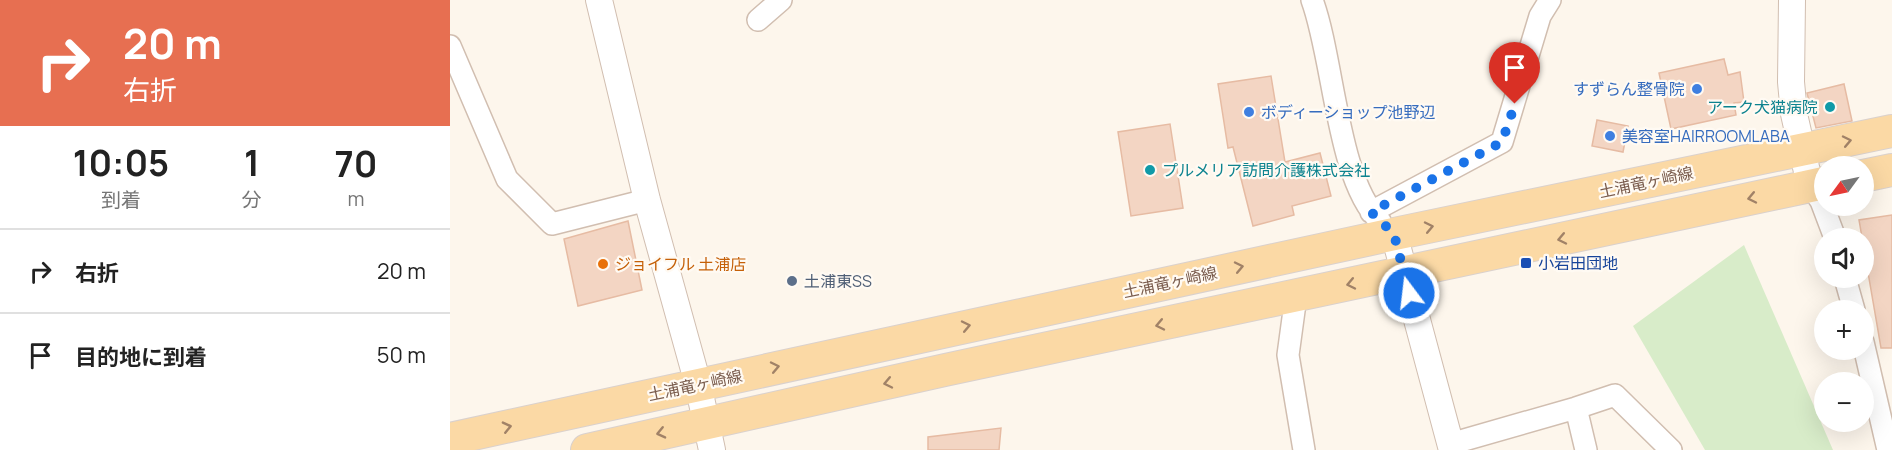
<!DOCTYPE html>
<html lang="ja">
<head>
<meta charset="utf-8">
<style>
  :root { --surface:#fff; --page:#f2f2f2; --text:#222; --muted:#767676; --line:#e0e0e0 }
  body { margin:0; font-family:Manrope,"Noto Sans JP",sans-serif; background:var(--page); color:var(--text); height:100vh; display:flex; flex-direction:column; font-size:22px; white-space:nowrap }
  * { box-sizing:border-box; margin:0 }
  p { font-size:20px; color:var(--muted) }
  .icon { flex:none; width:33px; height:33px; fill:none; stroke:currentColor; stroke-width:2; stroke-linecap:round; stroke-linejoin:round }
  .map { position:relative; flex:1; overflow:hidden }
  .details { display:flex; flex-direction:column; background:var(--surface); width:450px }
  .details>* { flex:none }
  .top-card { background:#e76f51; color:#fff; overflow:hidden }
  .needle { width:39px; rotate:237deg }
  .controls { position:absolute; left:1364px; top:156px; display:grid; gap:12px }
  .controls a { display:grid; place-items:center; width:60px; height:60px; border-radius:50%; background:var(--surface); box-shadow:0 6px 24px #0002; font-size:30px }
  .pin { position:absolute; display:grid; place-items:center; width:51px; height:51px; color:#fff; margin:-62px -26px; border-radius:50% 50% 50% 0; rotate:-45deg; box-shadow:0 0 6px #0007 }
  .pin .icon { rotate:45deg }
  .me { position:absolute; width:66px; margin:-33px; rotate:345deg; stroke-linejoin:round; filter:drop-shadow(0 0 4px #0008) }
  .turn { display:flex; align-items:center; gap:21px; height:126px; padding:0 24px; font-size:27px }
  .turn .icon { width:78px; height:78px; stroke-width:2.5 }
  .turn b { display:block; font-size:42px; line-height:51px }
  .eta { display:flex; justify-content:space-evenly; align-items:center; height:102px; text-align:center }
  .eta b { font-size:36px; font-weight:700; line-height:42px }
  ul { padding:0; list-style:none }
  li { display:flex; align-items:center; gap:18px; height:84px; padding:0 24px; border-top:2px solid var(--line) }
  li div { flex:1 }
  li b { display:block; font-size:22px }
  li em { font-style:normal }
  main { display:flex; flex:1; min-height:0 }
  .map>svg:first-child { display:block }
  .green { fill:#d8ecc9 }
  .building { fill:#f3d5c3; stroke:#e6bba3; stroke-width:1.5 }
  .lines { fill:none; stroke-linecap:round; stroke-linejoin:round }
  .minor-casing { stroke:#d1beb0; stroke-width:24 }
  .tertiary-casing { stroke:#d1beb0; stroke-width:28 }
  .primary-casing { stroke:#dad1cd; stroke-width:34 }
  .minor { stroke:#fff; stroke-width:21 }
  .tertiary { stroke:#fff; stroke-width:26 }
  .primary { stroke:#fbd9a5; stroke-width:32 }
  .oneway { stroke:#a18267 }
  .route { stroke:#1a73e8; stroke-width:10; stroke-dasharray:0 18 }
  .shop-dot { fill:#3f7fe0; stroke:#fffaf3; stroke-width:2 }
  .culture-dot { fill:#0f9aa8; stroke:#fffaf3; stroke-width:2 }
  .transit-dot { fill:#1a4fb4; stroke:#fffaf3; stroke-width:2 }
  .food-dot { fill:#e8710a; stroke:#fffaf3; stroke-width:2 }
  .service-dot { fill:#5c6f8a; stroke:#fffaf3; stroke-width:2 }
  .labels { text-anchor:middle; dominant-baseline:central; stroke-width:4.5; stroke-linejoin:round; paint-order:stroke }
  .shop-label { font-size:16px; fill:#366cbe; stroke:#fffaf3; text-anchor:start }
  .culture-label { font-size:16px; fill:#0d838f; stroke:#fffaf3; text-anchor:end }
  .street-label { font-size:16px; fill:#7a5c4d; stroke:#fffaf3 }
  .transit-label { font-size:16px; fill:#164399; stroke:#fffaf3; text-anchor:start }
  .food-label { font-size:16px; fill:#c56008; stroke:#fffaf3; text-anchor:start }
  .service-label { font-size:16px; fill:#4e5e75; stroke:#fffaf3; text-anchor:start }
</style>
</head>
<body>
<main>
<section class="details">
<div class="top-card">
<div class="turn"><svg class="icon" aria-label="right" viewBox="0 0 24 24"><path d="M7 20v-9h11M14 6l5 5-5 5"/></svg><div><b>20 m</b>右折</div></div>
</div>
<div class="eta">
<div><b>10:05</b><p>到着</p></div>
<div><b>1</b><p>分</p></div>
<div><b>70</b><p>m</p></div>
</div>
<ul>
<li><svg class="icon" aria-label="right" viewBox="0 0 24 24"><path d="M7 20v-9h11M14 6l5 5-5 5"/></svg><div><b>右折</b></div><em>20 m</em></li>
<li><svg class="icon" aria-label="arrive" viewBox="0 0 24 24"><path d="M6 21V4h12l-3 4 3 4H6"/></svg><div><b>目的地に到着</b></div><em>50 m</em></li>
</ul>
</section>
<div class="map">
<svg width="1442" height="450" viewBox="0 0 1442 450">
  <rect width="100%" height="100%" fill="#fdf6ec"/>
  <!-- green -->
  <path class="green" d="M1294 245 1383 450H1255L1183 326Z"/>
  <!-- building -->
  <path class="building" d="M1274 59 1278 75 1290 72 1294 102 1284 103 1286 115 1221 129 1209 73Z
    M821 76 835 162 870 153 881 196 842 206 844 215 803 226 783 147 778 148 768 84Z
    M1394 84 1402 121 1366 128 1357 93Z
    M1147 120 1178 126 1173 152 1142 146Z
    M720 124 733 208 681 216 668 132Z
    M1442 215V348H1431L1409 220Z
    M178 221 192 290 128 306 114 239Z
    M551 428 549 450H478V437Z"/>
  <g class="lines">
    <defs>
      <path id="minor" d="M862 0C884 59 887 180 930 221
        M308 20 331 0
        M0 46 57 179 102 224 197 200
        M1360 185 1371 201 1385 238
        M921 212 1052 142 1090 16 1100 0
        M1395 278 1404 310
        M846 296 838 355 854 450
        M1413 342 1438 450
        M1000 444 1126 408
        M1136 450 1126 408 1165 395 1221 450"/>
      <path id="tertiary" d="M149 0 197 200 248 384 262 450
        M1342 0 1341 82 1344 114 1360 185
        M944 234 1002 450"/>
      <path id="primary" d="M1413 176 1442 170
        M0 439 944 234 1442 131
        M137 450 495 370 1374 183"/>
    </defs>
    <!-- minor casing -->
    <use href="#minor" class="minor-casing"/>
    <!-- tertiary casing -->
    <use href="#tertiary" class="tertiary-casing"/>
    <!-- primary casing -->
    <use href="#primary" class="primary-casing"/>
    <!-- minor -->
    <use href="#minor" class="minor"/>
    <!-- tertiary -->
    <use href="#tertiary" class="tertiary"/>
    <!-- primary -->
    <use href="#primary" class="primary"/>
  </g>
  <!-- one-way arrows -->
  <defs><path id="oneway-chevron" d="M-2-3.5L2.5 0L-2 3.5" fill="none" stroke-width="1.6" stroke-linecap="round" stroke-linejoin="round" transform="scale(1.5)"/></defs>
  <g class="oneway">
    <use href="#oneway-chevron" transform="translate(1397 141) rotate(-12)"/>
    <use href="#oneway-chevron" transform="translate(1302 198) rotate(168)"/>
    <use href="#oneway-chevron" transform="translate(979 227) rotate(-12)"/>
    <use href="#oneway-chevron" transform="translate(1112 239) rotate(168)"/>
    <use href="#oneway-chevron" transform="translate(789 267) rotate(-12)"/>
    <use href="#oneway-chevron" transform="translate(901 284) rotate(168)"/>
    <use href="#oneway-chevron" transform="translate(710 325) rotate(168)"/>
    <use href="#oneway-chevron" transform="translate(516 326) rotate(-12)"/>
    <use href="#oneway-chevron" transform="translate(325 367) rotate(-12)"/>
    <use href="#oneway-chevron" transform="translate(438 383) rotate(168)"/>
    <use href="#oneway-chevron" transform="translate(57 427) rotate(-13)"/>
    <use href="#oneway-chevron" transform="translate(211 433) rotate(167)"/>
  </g>
  <g class="lines">
    <!-- route -->
    <path class="route" d="M959 293 944 234 921 212 1052 142 1065 104"/>
  </g>
  <!-- markers -->
  <g class="shop-dot">
    <circle cx="1247" cy="89" r="6"/>
    <circle cx="799" cy="112" r="6"/>
    <circle cx="1160" cy="136" r="6"/>
  </g>
  <g class="culture-dot">
    <circle cx="1380" cy="107" r="6"/>
    <circle cx="700" cy="170" r="6"/>
  </g>
  <rect class="transit-dot" x="1070" y="257" width="12" height="12" rx="3"/>
  <circle class="food-dot" cx="153" cy="264" r="6"/>
  <circle class="service-dot" cx="342" cy="281" r="6"/>
  <g class="labels">
    <!-- shop labels -->
    <g class="shop-label">
      <text x="1235" y="89" text-anchor="end">すずらん整骨院</text>
      <text x="811" y="112">ボディーショップ池野辺</text>
      <text x="1172" y="136">美容室HAIRROOMLABA</text>
    </g>
    <!-- culture labels -->
    <g class="culture-label">
      <text x="1368" y="107">アーク犬猫病院</text>
      <text x="712" y="170" text-anchor="start">プルメリア訪問介護株式会社</text>
    </g>
    <!-- street labels -->
    <g class="street-label">
      <text transform="translate(1196 182) rotate(-12)">土浦竜ヶ崎線</text>
      <text transform="translate(720 282) rotate(-12)">土浦竜ヶ崎線</text>
      <text transform="translate(245 385) rotate(-12)">土浦竜ヶ崎線</text>
    </g>
    <!-- transit labels -->
    <g class="transit-label">
      <text x="1088" y="263">小岩田団地</text>
    </g>
    <!-- food labels -->
    <g class="food-label">
      <text x="165" y="264">ジョイフル 土浦店</text>
    </g>
    <!-- service labels -->
    <g class="service-label">
      <text x="354" y="281">土浦東SS</text>
    </g>
  </g>
</svg>
<div class="controls">
<a><svg class="needle" viewBox="-14 -14 28 28"><path d="M0-13l5 13h-10z" fill="#e53935"/><path d="M0 13l5-13h-10z" fill="#767676"/></svg></a>
<a><svg class="icon" aria-label="sound" viewBox="0 0 24 24"><path d="M4 9h4l5-4v14l-5-4H4zM17 9q2 3 0 6"/></svg></a>
<a>+</a>
<a>−</a>
</div>
<div class="pin" style="left:1065px;top:104px;background:#d93025"><svg class="icon" aria-label="arrive" viewBox="0 0 24 24"><path d="M6 21V4h12l-3 4 3 4H6"/></svg></div>
<svg class="me" style="left:959px;top:293px" viewBox="-20 -20 40 40"><circle r="17" fill="#1a73e8" stroke="#fff" stroke-width="3"/><path d="M0-11L8 9 0 5-8 9z" fill="#fff"/></svg>
</div>
</main>
</body>
</html>
